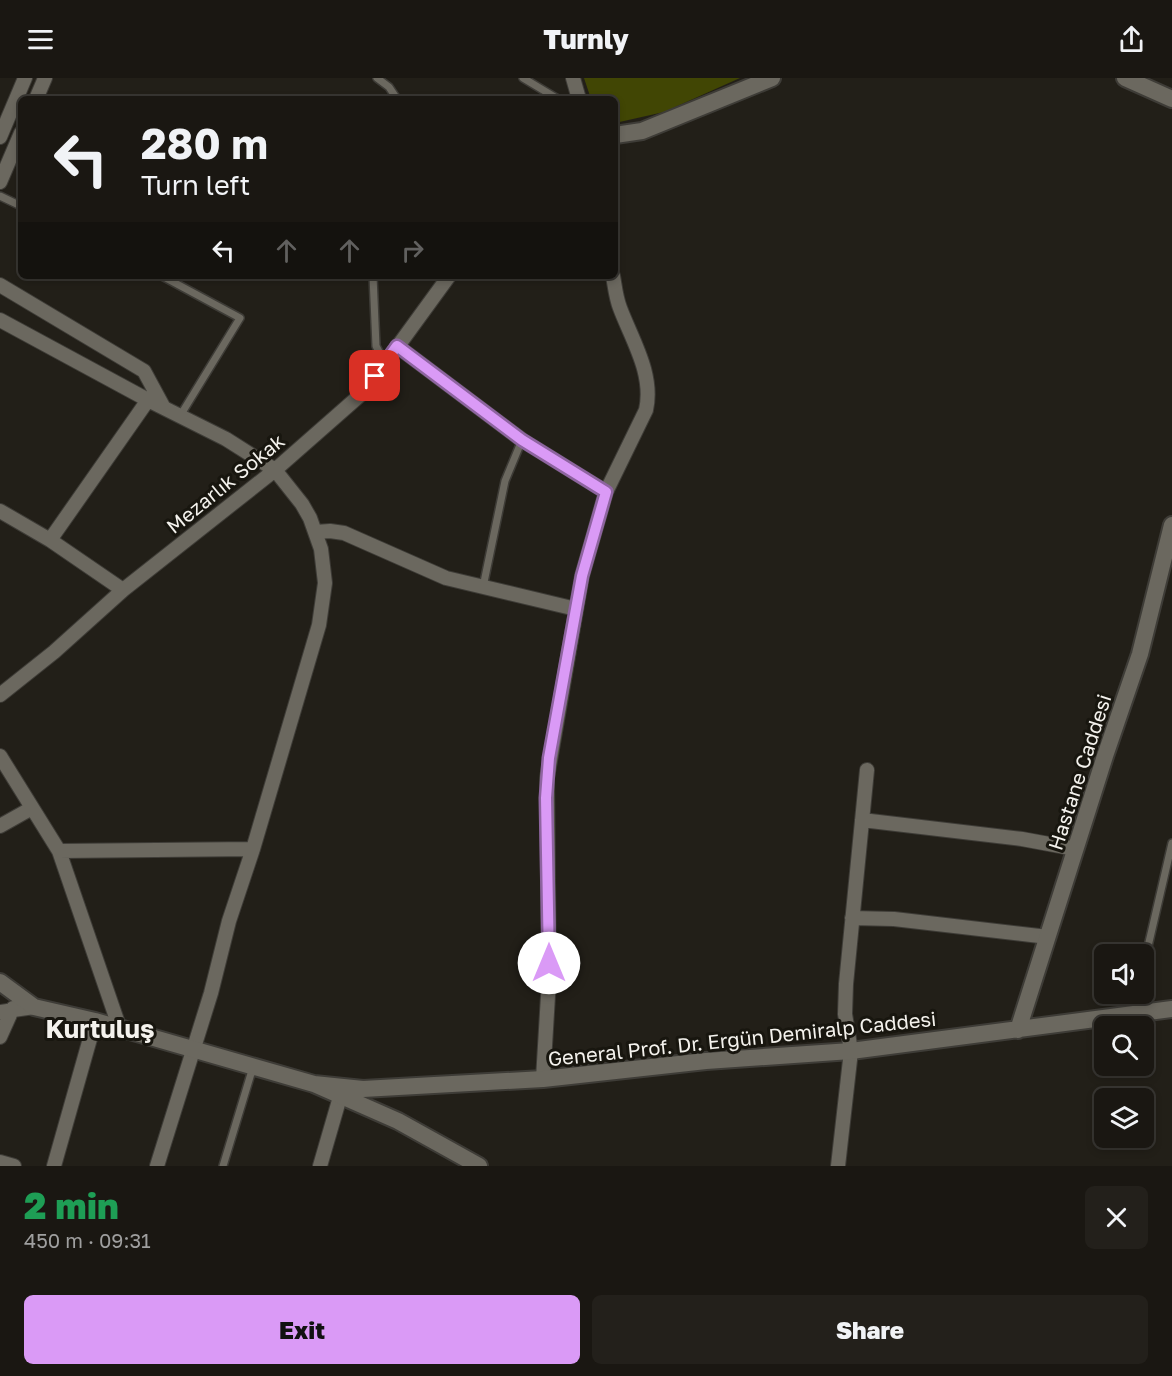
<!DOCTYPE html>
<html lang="en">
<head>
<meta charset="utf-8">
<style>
  :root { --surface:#1a1712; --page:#23201b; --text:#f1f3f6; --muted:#9f9f9f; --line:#383632; --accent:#da9af6 }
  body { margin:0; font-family:"Golos Text",sans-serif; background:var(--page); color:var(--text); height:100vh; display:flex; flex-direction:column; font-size:22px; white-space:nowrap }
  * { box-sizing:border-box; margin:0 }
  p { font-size:20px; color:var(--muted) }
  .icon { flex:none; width:33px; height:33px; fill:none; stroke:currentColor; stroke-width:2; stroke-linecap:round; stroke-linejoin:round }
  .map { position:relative; height:1088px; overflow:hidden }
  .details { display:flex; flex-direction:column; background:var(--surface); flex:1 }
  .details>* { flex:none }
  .hud { position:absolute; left:18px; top:18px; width:600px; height:183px; border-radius:9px; box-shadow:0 3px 9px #0003,0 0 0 2px var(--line); background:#1a1712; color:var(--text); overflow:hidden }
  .controls { position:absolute; left:1094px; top:866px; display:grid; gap:12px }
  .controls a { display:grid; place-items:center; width:60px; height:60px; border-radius:9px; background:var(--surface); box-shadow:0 3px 9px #0003,0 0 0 2px var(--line); font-size:30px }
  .pin { position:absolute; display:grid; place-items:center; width:51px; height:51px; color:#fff; margin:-26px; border-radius:12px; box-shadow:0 3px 9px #0006 }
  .me { position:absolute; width:66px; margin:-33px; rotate:0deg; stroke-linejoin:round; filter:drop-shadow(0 0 4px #0008) }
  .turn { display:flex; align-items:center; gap:21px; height:126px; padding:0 24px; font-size:27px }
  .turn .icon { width:78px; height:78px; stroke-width:2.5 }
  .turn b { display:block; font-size:42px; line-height:51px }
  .lanes { display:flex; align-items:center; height:57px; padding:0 24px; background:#0003; justify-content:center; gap:30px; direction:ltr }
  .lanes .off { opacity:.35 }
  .round { display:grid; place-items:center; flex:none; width:63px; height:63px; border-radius:9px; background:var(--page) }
  .headline { display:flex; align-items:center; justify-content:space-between; height:102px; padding:0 24px }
  h1 { font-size:36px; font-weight:800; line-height:45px; color:#1e9e55 }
  .primary-button { display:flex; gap:12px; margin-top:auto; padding:12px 24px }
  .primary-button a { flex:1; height:69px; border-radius:9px; background:var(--accent); color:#111; font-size:24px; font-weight:800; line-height:69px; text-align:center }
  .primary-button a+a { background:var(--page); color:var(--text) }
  header { display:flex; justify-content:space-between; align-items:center; height:78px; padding:0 24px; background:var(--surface); font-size:27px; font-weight:800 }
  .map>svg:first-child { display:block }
  .green { fill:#414604 }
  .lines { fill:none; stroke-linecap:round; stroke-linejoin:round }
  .service-casing { stroke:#3e3c37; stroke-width:10 }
  .minor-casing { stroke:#3e3c37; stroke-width:16 }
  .tertiary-casing { stroke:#3e3c37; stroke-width:20 }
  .service { stroke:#6b685f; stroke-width:7 }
  .minor { stroke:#6b685f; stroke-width:14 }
  .tertiary { stroke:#6b685f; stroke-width:16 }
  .route-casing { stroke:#8e64a0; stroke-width:15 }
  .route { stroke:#da9af6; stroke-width:10 }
  .labels { text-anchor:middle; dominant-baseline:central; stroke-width:6; stroke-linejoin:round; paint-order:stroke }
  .street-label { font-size:20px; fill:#f4f2ed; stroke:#18160f }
  .district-label { font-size:26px; font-weight:bold; fill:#f4f2ed; stroke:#18160f }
</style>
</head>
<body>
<header><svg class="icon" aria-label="menu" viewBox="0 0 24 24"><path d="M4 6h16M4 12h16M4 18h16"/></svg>Turnly<svg class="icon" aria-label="share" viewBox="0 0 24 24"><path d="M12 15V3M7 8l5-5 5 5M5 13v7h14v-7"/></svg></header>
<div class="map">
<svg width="1172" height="1088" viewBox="0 0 1172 1088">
  <rect width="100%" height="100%" fill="#221f18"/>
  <!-- green -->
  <path class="green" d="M584 0H740L664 34 615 45V21H591Z"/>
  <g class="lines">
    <defs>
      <path id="service" d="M377 0 389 9 397 21
        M523 0 558 21
        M0 118 21 128
        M162 198 240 240 180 338
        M373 198 376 268 385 285
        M483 509 505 403 522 362
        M1143 890 1172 765
        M1135 935 1138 915
        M223 1088 253 989"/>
      <path id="minor" d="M573 0 579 21
        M36 21 45 0
        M0 59 25 0
        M0 104 21 55
        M0 207 144 293 164 330
        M0 242 148 322 226 361 275 392 302 426 310 440 321 471 325 505 319 547 253 771 229 843 211 915 157 1088
        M397 268 522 362 606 414
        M0 433 50 462 123 512
        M316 454 330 453 344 455 446 500 576 531
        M50 462 148 322
        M0 617 54 574 123 512 275 392 366 312 449 198
        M0 678 59 773 120 951
        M862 742 1022 761 1076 771
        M0 748 32 730
        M59 773 253 771
        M852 840 894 841 1048 859
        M0 934 34 929
        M0 959 13 930
        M543 1001 549 901 547 700 582 498 606 414 646 332C654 296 632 262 620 230 616 220 615 209 613 198
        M0 1084 14 1088
        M54 1088 95 943
        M320 1088 340 1019
        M838 1088 851 973 845 936 846 906 867 692"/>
      <path id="tertiary" d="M1125 0 1172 21
        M615 57 642 53 772 0
        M0 904 34 929 95 943 314 1006 398 1043 479 1088
        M1018 952 1105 678 1140 576 1172 447
        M314 1006 363 1011 543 1001 706 983 851 973 1172 931"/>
    </defs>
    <!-- service casing -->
    <use href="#service" class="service-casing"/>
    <!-- minor casing -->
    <use href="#minor" class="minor-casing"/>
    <!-- tertiary casing -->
    <use href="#tertiary" class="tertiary-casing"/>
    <!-- service -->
    <use href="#service" class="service"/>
    <!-- minor -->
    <use href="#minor" class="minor"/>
    <!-- tertiary -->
    <use href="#tertiary" class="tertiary"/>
  </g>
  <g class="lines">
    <defs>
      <path id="route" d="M375 298 397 268 522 362 606 414 582 498 549 680 546 720 549 885"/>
    </defs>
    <!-- route casing -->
    <use href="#route" class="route-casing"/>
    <!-- route -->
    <use href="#route" class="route"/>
  </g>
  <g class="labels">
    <!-- street labels -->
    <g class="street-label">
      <text transform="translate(225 405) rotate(-39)">Mezarlık Sokak</text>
      <text transform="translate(1079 694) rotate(-72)">Hastane Caddesi</text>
      <text transform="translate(742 960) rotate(-6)">General Prof. Dr. Ergün Demiralp Caddesi</text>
    </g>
    <!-- district labels -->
    <g class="district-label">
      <text x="100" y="950">Kurtuluş</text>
    </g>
  </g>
</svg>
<div class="controls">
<a><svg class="icon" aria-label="sound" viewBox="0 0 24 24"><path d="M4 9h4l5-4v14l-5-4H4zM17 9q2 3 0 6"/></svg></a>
<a><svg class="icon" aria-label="search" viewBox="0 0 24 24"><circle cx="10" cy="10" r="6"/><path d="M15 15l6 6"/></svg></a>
<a><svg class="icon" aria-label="layers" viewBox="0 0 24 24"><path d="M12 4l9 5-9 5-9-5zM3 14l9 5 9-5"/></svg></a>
</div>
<div class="pin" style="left:375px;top:298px;background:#d93025"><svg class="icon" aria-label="arrive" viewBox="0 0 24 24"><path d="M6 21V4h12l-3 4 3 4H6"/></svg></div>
<svg class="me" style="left:549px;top:885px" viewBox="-20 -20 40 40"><circle r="19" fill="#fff"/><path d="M0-13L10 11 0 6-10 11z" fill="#da9af6"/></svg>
<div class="hud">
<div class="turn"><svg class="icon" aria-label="left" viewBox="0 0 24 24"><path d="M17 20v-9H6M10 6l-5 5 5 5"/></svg><div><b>280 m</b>Turn left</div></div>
<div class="lanes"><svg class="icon" aria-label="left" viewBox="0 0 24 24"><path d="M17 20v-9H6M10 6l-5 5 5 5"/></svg><svg class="icon off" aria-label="ahead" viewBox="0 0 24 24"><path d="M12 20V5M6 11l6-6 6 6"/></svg><svg class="icon off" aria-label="ahead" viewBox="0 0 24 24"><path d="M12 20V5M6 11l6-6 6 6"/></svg><svg class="icon off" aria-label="right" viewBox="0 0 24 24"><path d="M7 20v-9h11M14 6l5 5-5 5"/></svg></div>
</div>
</div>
<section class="details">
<div class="headline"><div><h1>2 min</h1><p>450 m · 09:31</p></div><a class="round"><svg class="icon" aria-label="close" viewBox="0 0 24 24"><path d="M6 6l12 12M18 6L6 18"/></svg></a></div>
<div class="primary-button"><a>Exit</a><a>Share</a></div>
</section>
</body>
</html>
